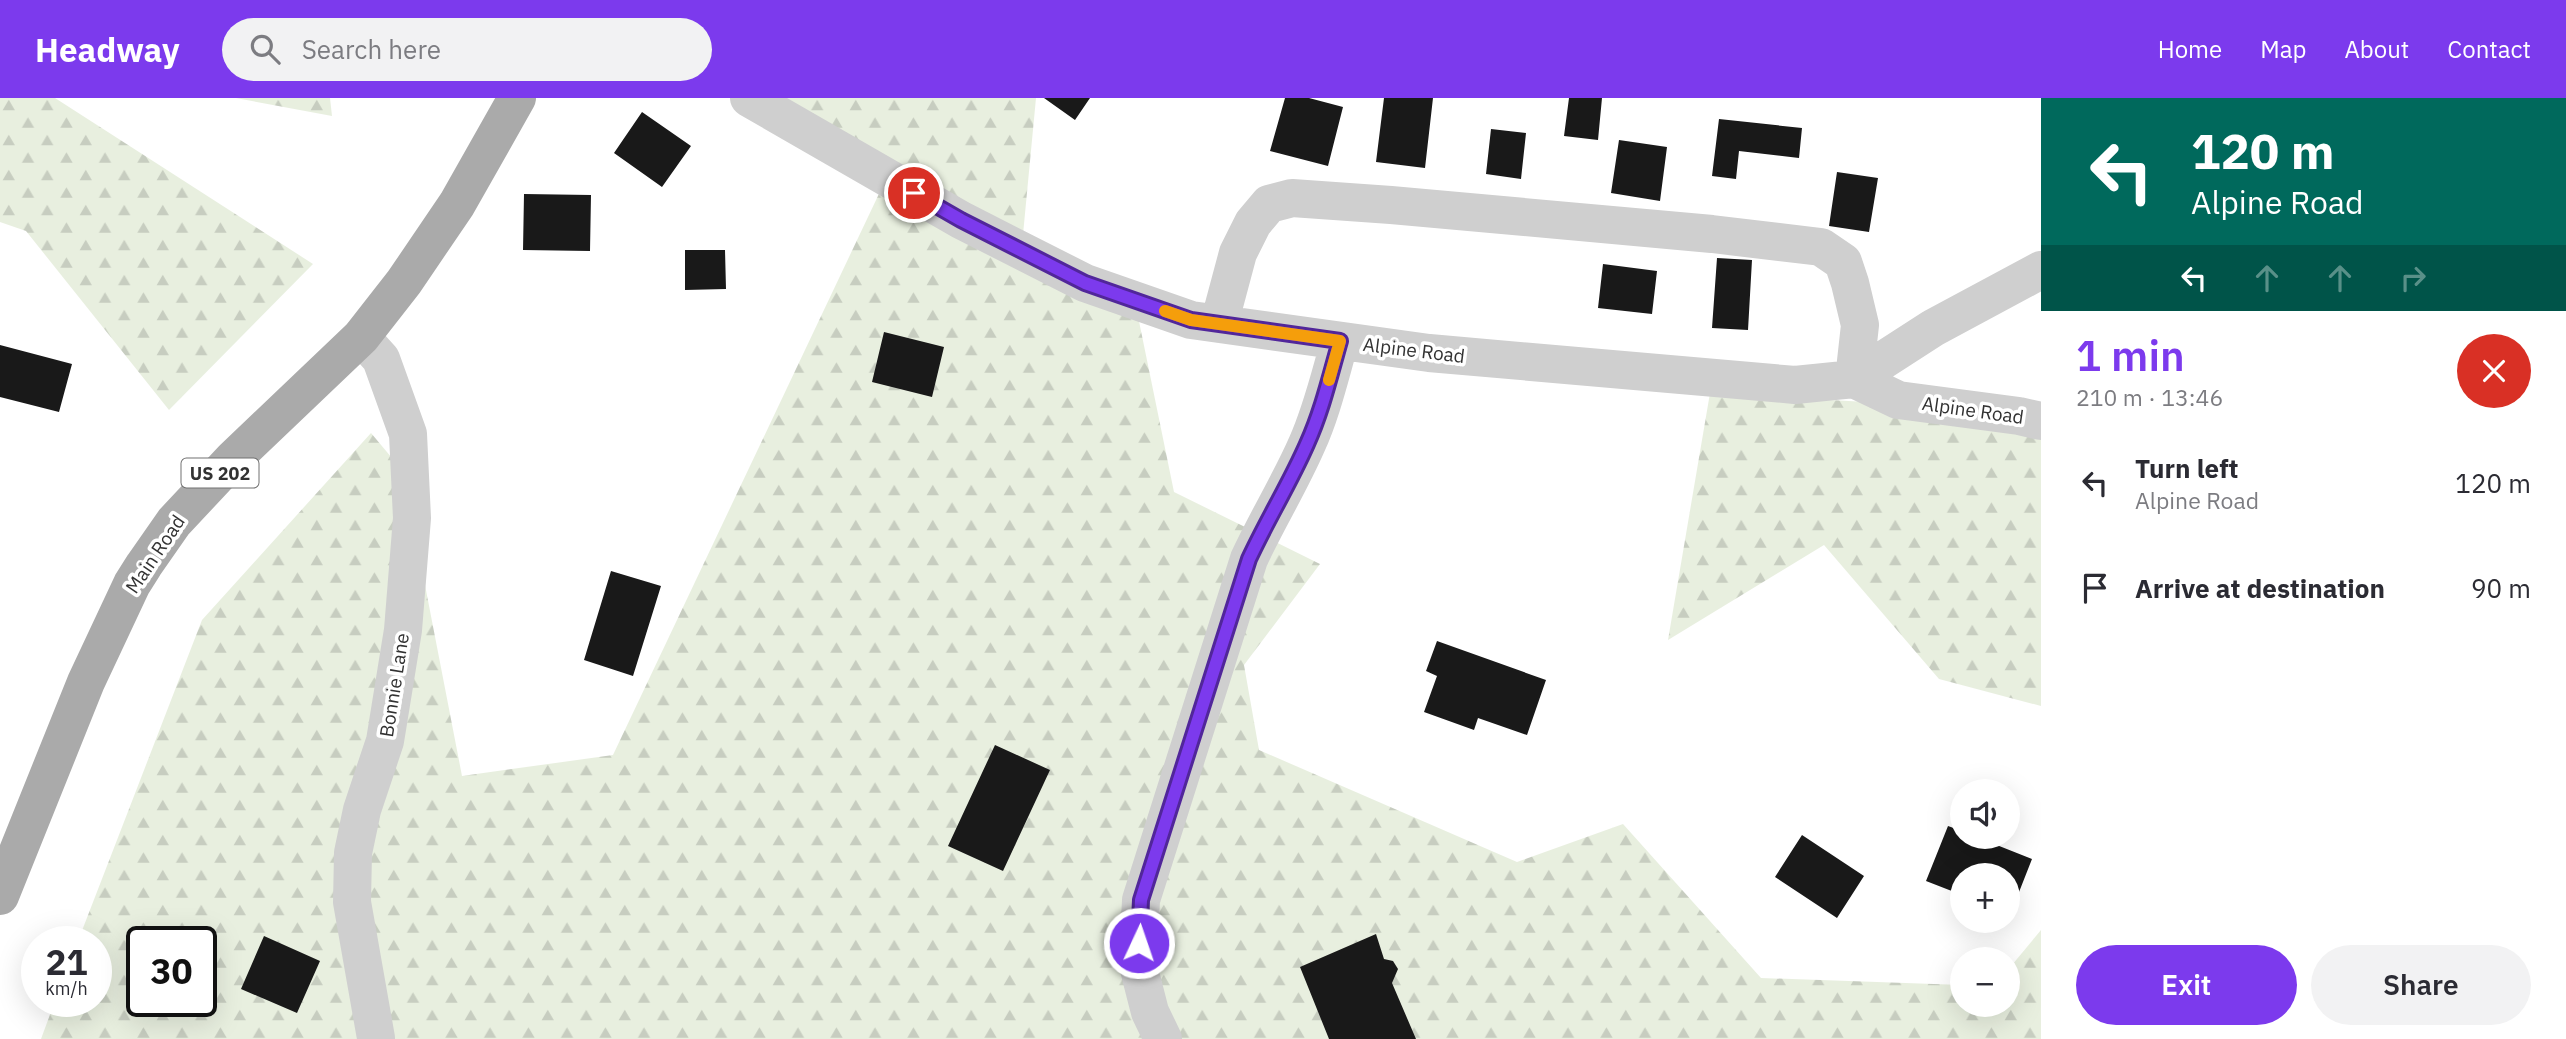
<!DOCTYPE html>
<html lang="en">
<head>
<meta charset="utf-8">
<style>
  :root { --surface:#fff; --page:#f2f2f3; --text:#2b2b33; --muted:#7c7c81; --accent:#7c3aed }
  body { margin:0; font-family:"IBM Plex Sans",sans-serif; background:var(--page); color:var(--text); height:100vh; display:flex; flex-direction:column; font-size:26px; white-space:nowrap }
  * { box-sizing:border-box; margin:0 }
  p { font-size:23px; color:var(--muted) }
  .icon { flex:none; width:38px; height:38px; fill:none; stroke:currentColor; stroke-width:2; stroke-linecap:round; stroke-linejoin:round }
  .map { position:relative; flex:1; overflow:hidden }
  .panel { display:flex; flex-direction:column; background:var(--surface); width:525px }
  .panel>* { flex:none }
  .guide { background:#00695c; color:#fff; overflow:hidden }
  .buttons { position:absolute; left:1950px; top:681px; display:grid; gap:14px }
  .buttons a { display:grid; place-items:center; width:70px; height:70px; border-radius:50%; background:var(--surface); box-shadow:0 7px 28px #0002; font-size:35px }
  .speed { position:absolute; left:21px; top:828px; display:flex; gap:14px; font-size:35px; font-weight:700; text-align:center }
  .speed>* { display:grid; place-content:center; width:91px; height:91px; border-radius:50%; background:var(--surface); box-shadow:0 7px 28px #0002; line-height:1 }
  .speed small { font-size:18px; font-weight:400 }
  .speed .limit { border:4px solid #111; border-radius:10px; background:#fff; color:#111 }
  .pin { position:absolute; display:grid; place-items:center; width:60px; height:60px; color:#fff; margin:-30px; border:4px solid #fff; border-radius:50%; box-shadow:0 2px 7px #0007 }
  .me { position:absolute; width:77px; margin:-38px; rotate:3deg; stroke-linejoin:round; filter:drop-shadow(0 0 5px #0008) }
  .turn { display:flex; align-items:center; gap:24px; height:147px; padding:0 35px; font-size:32px }
  .turn .icon { width:91px; height:91px; stroke-width:2.5 }
  .turn b { display:block; font-size:49px; line-height:60px }
  .lanes { display:flex; align-items:center; height:66px; padding:0 35px; background:#0003; justify-content:center; gap:35px; direction:ltr }
  .lanes .off { opacity:.35 }
  .round { display:grid; place-items:center; flex:none; width:74px; height:74px; border-radius:37px; background:var(--page) }
  .overview { display:flex; align-items:center; justify-content:space-between; height:119px; padding:0 35px }
  h1 { font-size:42px; font-weight:600; line-height:52px; color:var(--accent) }
  .primary-button { display:flex; gap:14px; margin-top:auto; padding:14px 35px }
  .primary-button a { flex:1; height:80px; border-radius:42px; background:var(--accent); color:#fff; font-size:28px; font-weight:600; line-height:80px; text-align:center }
  .primary-button a+a { background:var(--page); color:var(--text) }
  ul { padding:0; list-style:none }
  li { display:flex; align-items:center; gap:21px; height:105px; padding:0 35px }
  li div { flex:1 }
  li b { display:block; font-size:26px }
  li em { font-style:normal }
  header { display:flex; align-items:center; gap:42px; box-sizing:border-box; height:98px; padding:0 35px; background:var(--accent); color:#fff }
  header strong { font-size:33px }
  nav { display:flex; gap:38px; margin-inline-start:auto; font-size:24px }
  .search { width:490px; height:63px; background:var(--page); display:flex; align-items:center; gap:18px; box-sizing:border-box; padding:0 24px; border-radius:38px; color:var(--muted); font-size:26px }
  main { display:flex; flex:1; min-height:0 }
  .map>svg:first-child { display:block }
  .forest { fill:url(#forest-firs); fill-rule:evenodd }
  .building { fill:#191919 }
  .lines { fill:none; stroke-linecap:round; stroke-linejoin:round }
  .minor { stroke:#cfcfcf; stroke-width:38 }
  .major { stroke:#aaa; stroke-width:38 }
  .route-casing { stroke:#51269a; stroke-width:18 }
  .route { stroke:#7c3aed; stroke-width:12 }
  .slow { stroke:#f59e0b; stroke-width:12 }
  .labels { text-anchor:middle; dominant-baseline:central; stroke-width:7; stroke-linejoin:round; paint-order:stroke }
  .shield { fill:#fff; stroke:#707070; stroke-width:2 }
  .shield-label { font-size:18px; font-weight:bold; fill:#323232 }
  .street-label { font-size:19px; fill:#323232; stroke:#fff }
</style>
</head>
<body>
<header>
<strong>Headway</strong>
<div class="search"><svg class="icon" aria-label="search" viewBox="0 0 24 24"><circle cx="10" cy="10" r="6"/><path d="M15 15l6 6"/></svg>Search here</div>
<nav><a>Home</a><a>Map</a><a>About</a><a>Contact</a></nav>
</header>
<main>
<div class="map">
<svg width="2041" height="941" viewBox="0 0 2041 941">
  <defs>
    <pattern id="forest-firs" width="22" height="20" patternUnits="userSpaceOnUse" patternTransform="scale(1.75)"><rect width="22" height="20" fill="#e8efdf"/><path d="M5 1l3.5 6h-7zM16 11l3.5 6h-7z" fill="#c7cdc0"/></pattern>
  </defs>
  <rect width="100%" height="100%" fill="#fff"/>
  <!-- forest -->
  <path class="forest" d="M0 0H55L313 166 169 312 26 133 0 124Z
    M236 0H330L332 18Z
    M751 0H1036L1022 147 1133 194 1174 394 1320 466 1244 567 1259 652 1517 764 1623 726 1761 880 1962 887V906H2007V873L2041 832V941H41L55 903H96V844L78 843 202 522 371 335 397 366 412 420 462 678 613 657 886 81ZM142 844H201V903H142Z
    M1710 295 2041 314V608L1939 581 1824 447 1668 542Z"/>
  <!-- building -->
  <path class="building" d="M1044 0H1090L1075 22Z
    M1285 0H1309L1343 9 1328 68 1270 53Z
    M1384 0H1433L1425 70 1376 64Z
    M1569 0H1602L1598 42 1564 38Z
    M642 14 691 48 662 89 614 55Z
    M1719 21 1802 30 1799 60 1739 53 1736 81 1712 78Z
    M1491 31 1526 35 1521 81 1486 76Z
    M1619 42 1667 49 1660 103 1611 95Z
    M1837 74 1878 80 1869 134 1829 128Z
    M524 96 591 97 590 153 523 152Z
    M685 152H725L726 191 685 192Z
    M1717 160 1752 162 1748 232 1712 230Z
    M1603 166 1657 173 1652 216 1598 210Z
    M884 234 944 249 932 299 872 284Z
    M0 247 72 266 59 314 0 299Z
    M611 473 661 488 633 578 584 562Z
    M1437 543 1546 582 1527 637 1478 620 1474 632 1424 614 1437 578 1426 573Z
    M995 647 1050 672 1003 773 948 748Z
    M1948 728 1962 733V738H1974L2032 761 2010 817 2007 816V777H1962V797L1926 783Z
    M1802 737 1864 778 1837 820 1775 779Z
    M1376 836 1384 861 1393 863 1398 871 1392 885 1416 941H1329L1300 869Z
    M264 838 320 863 297 915 241 891Z"/>
  <g class="lines">
    <!-- minor -->
    <path class="minor" d="M749 0 961 122 1085 185 1191 222 1429 255 1795 287 1854 281 1898 302 2019 318 2041 323
      M1219 226 1238 155 1253 125 1269 106 1292 100 1391 107 1712 136 1821 149 1843 164 1850 185 1860 227 1854 281
      M361 239 381 261 408 336 412 420 403 532 385 643 362 712 353 755 352 804 376 940
      M1854 281 1933 230 2041 172
      M1163 941 1150 914 1138 867 1141 802 1249 461C1267 422 1290 385 1307 346 1322 313 1330 277 1340 243"/>
    <!-- major -->
    <path class="major" d="M0 798 86 584 132 486 144 467 174 424 233 361 361 239 404 184 457 106 517 0"/>
  </g>
  <g class="lines">
    <defs>
      <path id="route" d="M914 95 961 122 1085 185 1191 222 1340 243C1330 278 1322 313 1307 346 1290 385 1267 422 1249 461L1141 802 1139 845"/>
    </defs>
    <!-- route casing -->
    <use href="#route" class="route-casing"/>
    <!-- route -->
    <use href="#route" class="route"/>
    <!-- slow -->
    <path class="slow" d="M1165 213 1191 222 1340 243 1329 282"/>
  </g>
  <g class="labels">
    <!-- shield labels -->
    <rect class="shield" x="181.5" y="360.5" width="77" height="29" rx="5"/>
    <g class="shield-label">
      <text x="220" y="375">US 202</text>
    </g>
    <!-- street labels -->
    <g class="street-label">
      <text transform="translate(1414 252) rotate(7)">Alpine Road</text>
      <text transform="translate(1973 312) rotate(8)">Alpine Road</text>
      <text transform="translate(155 456) rotate(-56)">Main Road</text>
      <text transform="translate(394 587) rotate(-81)">Bonnie Lane</text>
    </g>
  </g>
</svg>
<div class="buttons">
<a><svg class="icon" aria-label="sound" viewBox="0 0 24 24"><path d="M4 9h4l5-4v14l-5-4H4zM17 9q2 3 0 6"/></svg></a>
<a>+</a>
<a>−</a>
</div>
<div class="speed"><div>21<small>km/h</small></div><div class="limit">30</div></div>
<div class="pin" style="left:914px;top:95px;background:#d93025"><svg class="icon" aria-label="arrive" viewBox="0 0 24 24"><path d="M6 21V4h12l-3 4 3 4H6"/></svg></div>
<svg class="me" style="left:1139px;top:845px" viewBox="-20 -20 40 40"><circle r="17" fill="#7c3aed" stroke="#fff" stroke-width="3"/><path d="M0-11L8 9 0 5-8 9z" fill="#fff"/></svg>
</div>
<section class="panel">
<div class="guide">
<div class="turn"><svg class="icon" aria-label="left" viewBox="0 0 24 24"><path d="M17 20v-9H6M10 6l-5 5 5 5"/></svg><div><b>120 m</b>Alpine Road</div></div>
<div class="lanes"><svg class="icon" aria-label="left" viewBox="0 0 24 24"><path d="M17 20v-9H6M10 6l-5 5 5 5"/></svg><svg class="icon off" aria-label="ahead" viewBox="0 0 24 24"><path d="M12 20V5M6 11l6-6 6 6"/></svg><svg class="icon off" aria-label="ahead" viewBox="0 0 24 24"><path d="M12 20V5M6 11l6-6 6 6"/></svg><svg class="icon off" aria-label="right" viewBox="0 0 24 24"><path d="M7 20v-9h11M14 6l5 5-5 5"/></svg></div>
</div>
<div class="overview"><div><h1>1 min</h1><p>210 m · 13:46</p></div><a class="round" style="background:#d93025;color:#fff"><svg class="icon" aria-label="close" viewBox="0 0 24 24"><path d="M6 6l12 12M18 6L6 18"/></svg></a></div>
<ul>
<li><svg class="icon" aria-label="left" viewBox="0 0 24 24"><path d="M17 20v-9H6M10 6l-5 5 5 5"/></svg><div><b>Turn left</b><p>Alpine Road</p></div><em>120 m</em></li>
<li><svg class="icon" aria-label="arrive" viewBox="0 0 24 24"><path d="M6 21V4h12l-3 4 3 4H6"/></svg><div><b>Arrive at destination</b></div><em>90 m</em></li>
</ul>
<div class="primary-button"><a>Exit</a><a>Share</a></div>
</section>
</main>
</body>
</html>
